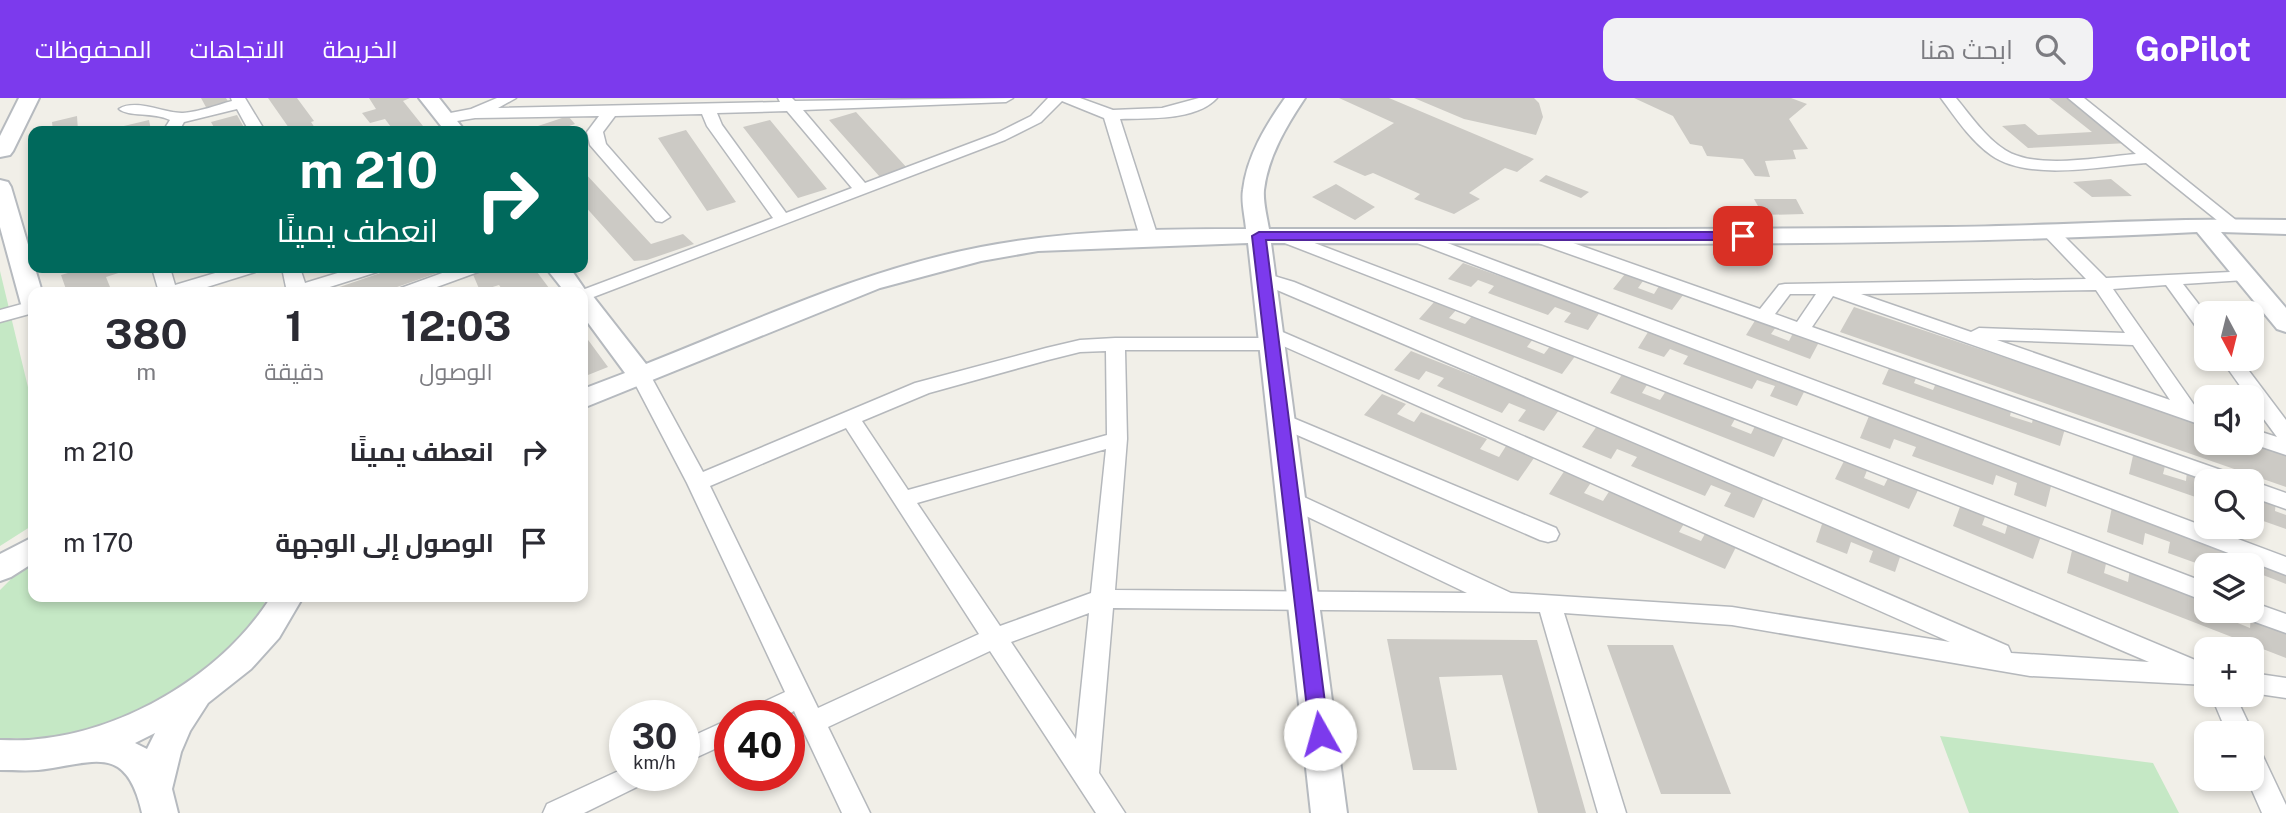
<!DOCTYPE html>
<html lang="ar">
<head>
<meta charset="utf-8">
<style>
  :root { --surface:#fff; --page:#f2f2f3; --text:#2b2b33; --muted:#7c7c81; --accent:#7c3aed }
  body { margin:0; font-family:"Public Sans",Cairo,sans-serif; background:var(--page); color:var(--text); direction:rtl; height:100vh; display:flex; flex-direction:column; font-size:26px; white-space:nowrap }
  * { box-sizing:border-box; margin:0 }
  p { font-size:23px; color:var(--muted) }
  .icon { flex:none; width:38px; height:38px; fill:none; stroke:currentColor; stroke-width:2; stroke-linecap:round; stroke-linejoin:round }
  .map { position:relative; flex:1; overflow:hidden; direction:ltr }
  .drawer { position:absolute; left:28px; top:189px; width:560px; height:315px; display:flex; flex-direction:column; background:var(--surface); border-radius:14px; box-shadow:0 4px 10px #0003; direction:rtl }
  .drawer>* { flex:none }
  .banner { position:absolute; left:28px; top:28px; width:560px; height:147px; border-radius:14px; box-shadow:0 4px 10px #0003; direction:rtl; background:#00695c; color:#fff; overflow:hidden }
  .needle { width:46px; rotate:173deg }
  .controls { position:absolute; left:2194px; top:203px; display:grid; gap:14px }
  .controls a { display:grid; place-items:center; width:70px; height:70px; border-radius:14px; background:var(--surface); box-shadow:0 4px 10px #0003; font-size:35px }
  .speed { position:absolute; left:609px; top:602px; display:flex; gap:14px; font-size:35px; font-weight:700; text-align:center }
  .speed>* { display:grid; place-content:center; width:91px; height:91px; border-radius:50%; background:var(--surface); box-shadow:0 4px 10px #0003; line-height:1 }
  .speed small { font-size:18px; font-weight:400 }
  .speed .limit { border:10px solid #d22; background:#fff; color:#111 }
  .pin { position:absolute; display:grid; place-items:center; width:60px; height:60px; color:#fff; margin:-30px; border-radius:14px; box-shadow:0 4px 10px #0006 }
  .me { position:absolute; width:77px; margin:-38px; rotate:353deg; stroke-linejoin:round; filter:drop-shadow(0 0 5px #0008) }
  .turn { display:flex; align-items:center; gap:24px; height:147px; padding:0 35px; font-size:32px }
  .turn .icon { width:91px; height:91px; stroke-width:2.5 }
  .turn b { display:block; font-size:49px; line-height:60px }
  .eta { display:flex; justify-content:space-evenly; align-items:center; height:119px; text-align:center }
  .eta b { font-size:42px; font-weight:700; line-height:49px }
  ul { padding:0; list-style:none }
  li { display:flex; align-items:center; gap:21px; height:91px; padding:0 35px }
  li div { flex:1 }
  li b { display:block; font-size:26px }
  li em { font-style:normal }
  header { display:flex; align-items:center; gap:42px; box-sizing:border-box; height:98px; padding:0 35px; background:var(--accent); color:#fff }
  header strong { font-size:33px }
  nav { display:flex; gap:38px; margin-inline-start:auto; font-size:24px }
  .search { width:490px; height:63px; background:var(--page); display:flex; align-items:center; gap:18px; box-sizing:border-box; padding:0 24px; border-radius:14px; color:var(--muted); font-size:26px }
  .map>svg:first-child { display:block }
  .green { fill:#c5e8c5 }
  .building { fill:#cccac5 }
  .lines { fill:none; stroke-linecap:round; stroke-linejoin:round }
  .street-casing { stroke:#b5b8bc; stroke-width:3 }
  .secondary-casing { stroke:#b6babf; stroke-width:4 }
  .street { fill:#fff; fill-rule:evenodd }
  .secondary { fill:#fff; fill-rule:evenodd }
  .route { fill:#7c3aed; stroke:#51269a; stroke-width:2 }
</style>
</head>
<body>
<header>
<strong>GoPilot</strong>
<div class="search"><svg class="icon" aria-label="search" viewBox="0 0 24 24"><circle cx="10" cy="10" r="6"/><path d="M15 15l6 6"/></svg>ابحث هنا</div>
<nav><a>الخريطة</a><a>الاتجاهات</a><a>المحفوظات</a></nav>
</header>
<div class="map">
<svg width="2286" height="715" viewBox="0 0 2286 715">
  <rect width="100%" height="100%" fill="#f1efe8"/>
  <!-- green -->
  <path class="green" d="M0 173 33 310V427L0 448Z
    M33 467V499H267C263 508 259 520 253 528 209 582 125 635 54 641 37 642 18 640 0 640V492L13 479Z
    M1940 638 2153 665 2179 715H1969Z"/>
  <!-- building -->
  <path class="building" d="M201 0H226L229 5 207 11Z
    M268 0H297L314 23 311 24 317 33H288L286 30H289Z
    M369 0H410L403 3 427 33H394L385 21 370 25 362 15 376 11Z
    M1339 0H1389L1534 61 1517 74 1505 70 1469 95 1480 101 1454 116 1414 101 1420 96 1373 75 1365 78 1333 64 1394 25Z
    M1414 0H1534L1539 5 1543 19 1536 37 1464 21Z
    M1634 0H1791L1807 6 1789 21 1808 51 1793 52 1796 61 1765 63 1770 79 1755 78 1743 61 1707 58 1702 48 1690 46 1673 18Z
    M2049 0H2071L2129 45 2028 50 2002 28 2025 26 2038 37 2092 34Z
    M856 14 908 71 880 79 829 22Z
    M237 17 246 33H216L211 24Z
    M77 18 78 33H53L52 24Z
    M568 18 575 26 555 33H523Z
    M149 22 151 32 107 33V32Z
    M770 22 827 91 798 100 743 29Z
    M686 32 736 104 707 113 658 40Z
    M583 73 651 146 683 136 694 146 647 162 634 163 583 106Z
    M1546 77 1589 94 1581 100 1539 83Z
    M2111 81 2132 98 2092 99 2073 84Z
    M1336 86 1375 109 1355 122 1312 99Z
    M1754 101H1796L1804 116 1763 117Z
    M1463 165 1600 214 1588 232 1564 224 1571 215 1555 209 1548 217 1488 195 1494 188 1478 182 1471 189 1448 181Z
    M85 170H134L106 179 112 194H67L61 177Z
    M395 170H451L383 194H325Z
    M482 170H534L552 194H504L499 187 480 193 472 174Z
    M1625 176 1643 183 1638 190 1654 196 1659 188 1683 197 1672 212 1613 191Z
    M1435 203 1457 211 1449 220 1465 226 1472 218 1533 241 1527 249 1544 256 1551 247 1576 257 1562 276 1419 221Z
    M1854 209 2207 327V345H2252L2286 354V389L1840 234Z
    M1756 221 1776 229 1771 236 1789 243 1793 235 1819 244 1810 261 1746 237Z
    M1650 231 1807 288 1797 308 1770 298 1775 288 1757 282 1752 291 1683 266 1688 258 1670 251 1664 259 1638 250Z
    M583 235 608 269 583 279Z
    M1411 253 1559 312 1544 333 1518 323 1526 312 1509 305 1502 315 1437 288 1444 280 1426 273 1419 282 1394 272Z
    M1891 266 1918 275 1914 285 1933 292 1937 283 2012 309 2010 318 2032 325 2034 316 2066 327 2060 348 1882 286Z
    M1623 275 1648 285 1642 295 1660 302 1666 293 1736 319 1731 328 1751 336 1756 326 1785 337 1774 359 1610 295Z
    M1382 296 1406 306 1397 316 1414 324 1421 314 1487 341 1480 351 1499 359 1506 348 1534 360 1518 383 1364 317Z
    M1869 318 2052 384 2046 409 2014 397 2017 385 1996 377 1993 387 1912 358 1916 349 1894 341 1890 351 1860 340Z
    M1597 328 1766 395 1754 420 1724 408 1731 395 1711 387 1705 398 1631 368 1637 359 1617 351 1611 361 1582 349Z
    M2134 353 2166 364 2163 376 2186 383 2187 373 2217 383H2207V403L2129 376Z
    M1845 361 1868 370 1864 380 1884 388 1889 378 1919 390 1909 411 1835 381Z
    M1565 372 1592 383 1584 395 1603 403 1610 392 1685 424 1679 434 1701 443 1707 432 1738 445 1725 471 1549 396Z
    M2252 395 2276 403 2275 413 2286 417V431L2252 419Z
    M1961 406 1986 416 1982 427 2005 436 2008 425 2041 438 2033 461 1953 428Z
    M2112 409 2286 472V486L2263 477 2262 490 2252 486V467L2207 469 2168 455 2170 444 2145 435 2143 447 2107 434Z
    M1824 420 1903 450 1895 474 1869 464 1873 453 1851 444 1847 456 1816 444Z
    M2073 448 2107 461 2104 475 2128 484 2130 471 2207 501V513H2224L2223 519 2250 530 2251 516 2286 530V560L2067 475Z
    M1387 541 1537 542 1586 715H1538L1502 577 1439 579 1457 672H1413Z
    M1607 547H1673L1731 696H1661Z"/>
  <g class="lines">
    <defs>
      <path id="street" d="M231 0H245L265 33H249L237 11 184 24 179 33H163L170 22C154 14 128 19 119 11 136 0 166 16 183 15 199 14 217 7 232 3Z
        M497 0H516L498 10 780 4 778 0H792L795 3 1013 0 1006 4 803 12 865 85 995 36 1031 18 1048 0H1080L1113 12 1162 10 1199 0H1217C1196 23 1149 20 1120 21L1158 139 1155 143 1149 144 1140 139 1104 20 1062 3 1041 24 1005 42 583 203V194H577L773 120 707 28 702 16 615 18 603 34 606 46 670 119 662 124 656 123 590 47 587 34 599 18 475 20 445 25 437 20 440 17 471 11ZM787 13 852 90 786 115 722 27 717 15Z
        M1941 0H1956C1971 18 1985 39 2005 52 2036 72 2100 59 2136 56L2068 0H2084L2242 127 2234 132 2228 131 2146 65C2103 68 2029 84 1991 57 1971 43 1955 19 1941 0Z
        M2051 130 2057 131 2106 180 2251 173 2254 177 2245 182 2183 186 2207 217V236L2200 234 2166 187 2113 191 2197 311 2207 315V329L1833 198 1812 229 2238 378 2241 383H2208L1530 142 1527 138 1536 133 1542 134 1760 211 1779 187 1785 186 2086 181 2042 135ZM2096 192 2125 235 1979 230 1971 234 1861 196ZM1790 196H1816L1797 224 1775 216ZM1997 242 2133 247 2170 302Z
        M1283 133 2207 485V504L1277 142 1274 138 1277 134Z
        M1418 134 2286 459V477L1412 143 1409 139Z
        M152 170H170L175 187 232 170H258L255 174 191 194H159Z
        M282 170H300L305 185 354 170H380L377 174 314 194H287Z
        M456 170H481L478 174 423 194H398L401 190Z
        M1264 175 1294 184 2207 567V587L2030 578 1732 527 1564 515 1626 715H1598L1540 514 1113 510 1099 675 1125 715H1096L990 553 828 629 870 715H842L794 613 785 618H747L751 610 785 594 687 385 631 278 634 273H648L703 374 915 285 1046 250 1080 242 1115 240H1266L1262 235 1271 229 2008 548 2011 555 2149 564 1258 184 1255 180 1258 176ZM1281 247 1950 544 1732 509 1511 495 1291 393 1283 395 1280 401 1283 407 1467 495 1115 492 1127 341 1125 252H1272ZM1106 253 1107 337 908 392 862 323 929 295 1048 262 1080 254ZM846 330 979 536 818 610 710 388ZM1106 351 1091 495 1000 528 917 405ZM1089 515 1076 641 1011 544Z
        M33 203V215L0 224V212Z
        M2221 261H2240L2286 322V357L2250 345H2252V331L2277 339 2252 305V299H2248Z
        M1281 315 1556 430 1559 436 1556 442 1548 444 1540 442 1274 327 1271 322 1274 317Z
        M2252 383 2286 395V411L2252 399Z
        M2252 504 2286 516V535L2244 520 2240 513H2252Z
        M2252 575 2286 580V600L2252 595Z
        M2211 597H2235L2253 635 2252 636 2227 635Z
        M730 621V644L684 665V642Z
        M2252 651 2261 654 2286 707V715H2262L2247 681H2252Z
        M625 670V677H649L645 685 584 715H543L547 706Z"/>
      <path id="secondary" d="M19 0H39L13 53 10 57 0 59V38Z
        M419 0H439L465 33H445Z
        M1285 0H1305C1287 27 1268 58 1264 92 1263 104 1267 119 1269 131 1495 131 1721 132 1947 129 2060 128 2173 119 2286 122V136L2221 134 2286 210V234L2277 231 2197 134C1889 150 1579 145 1271 145L1347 715H1311L1248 145 1038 153 981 163 880 190 583 310V291L625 275 583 218V194H565L546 170H570L588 196 592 197 646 266C755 223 865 171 981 149 1067 132 1159 131 1246 131 1245 119 1241 104 1243 92 1247 58 1266 27 1285 0Z
        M0 82 8 84 11 89 42 194H33V213L24 211 21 206 0 129Z
        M33 439V465L11 479 0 483V456Z
        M271 499H303L279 540 251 571 208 605 190 633 181 654 172 691 178 715H142C126 643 92 666 38 672 26 673 12 672 0 672V642C12 642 26 643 38 641 128 632 223 575 271 499ZM155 635 147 651 135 645Z"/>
    </defs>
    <!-- street casing -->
    <use href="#street" class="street-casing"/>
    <!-- secondary casing -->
    <use href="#secondary" class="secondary-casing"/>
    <!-- street -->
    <use href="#street" class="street"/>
    <!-- secondary -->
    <use href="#secondary" class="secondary"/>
  </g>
  <!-- route -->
  <path class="route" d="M1259 134H1743L1749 138 1743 142H1266L1329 636 1326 642 1320 644 1313 642 1310 636 1252 138Z"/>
</svg>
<div class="controls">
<a><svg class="needle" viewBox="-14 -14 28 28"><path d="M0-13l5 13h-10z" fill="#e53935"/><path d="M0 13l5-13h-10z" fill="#7c7c81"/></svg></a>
<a><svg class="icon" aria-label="sound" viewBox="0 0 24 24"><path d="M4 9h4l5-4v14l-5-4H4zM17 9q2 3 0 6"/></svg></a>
<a><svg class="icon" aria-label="search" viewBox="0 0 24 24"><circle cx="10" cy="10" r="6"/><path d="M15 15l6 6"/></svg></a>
<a><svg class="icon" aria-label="layers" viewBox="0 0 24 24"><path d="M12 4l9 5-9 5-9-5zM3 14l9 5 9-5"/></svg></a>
<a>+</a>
<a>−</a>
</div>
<div class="speed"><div>30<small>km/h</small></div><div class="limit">40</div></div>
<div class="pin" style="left:1743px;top:138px;background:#d93025"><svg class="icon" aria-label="arrive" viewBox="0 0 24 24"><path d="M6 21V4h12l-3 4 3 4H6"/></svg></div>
<svg class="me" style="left:1320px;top:636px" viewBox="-20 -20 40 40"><circle r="19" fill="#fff"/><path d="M0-13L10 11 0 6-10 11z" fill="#7c3aed"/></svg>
<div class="banner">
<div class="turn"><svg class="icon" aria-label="right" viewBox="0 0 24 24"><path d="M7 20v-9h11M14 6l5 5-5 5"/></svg><div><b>210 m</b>انعطف يمينًا</div></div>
</div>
<section class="drawer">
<div class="eta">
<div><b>12:03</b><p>الوصول</p></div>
<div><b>1</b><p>دقيقة</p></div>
<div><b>380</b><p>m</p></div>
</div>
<ul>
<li><svg class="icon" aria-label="right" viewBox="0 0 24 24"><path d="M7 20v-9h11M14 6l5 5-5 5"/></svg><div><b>انعطف يمينًا</b></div><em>210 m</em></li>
<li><svg class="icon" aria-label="arrive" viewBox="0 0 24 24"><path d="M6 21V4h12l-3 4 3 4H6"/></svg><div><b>الوصول إلى الوجهة</b></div><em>170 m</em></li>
</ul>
</section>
</div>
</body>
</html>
